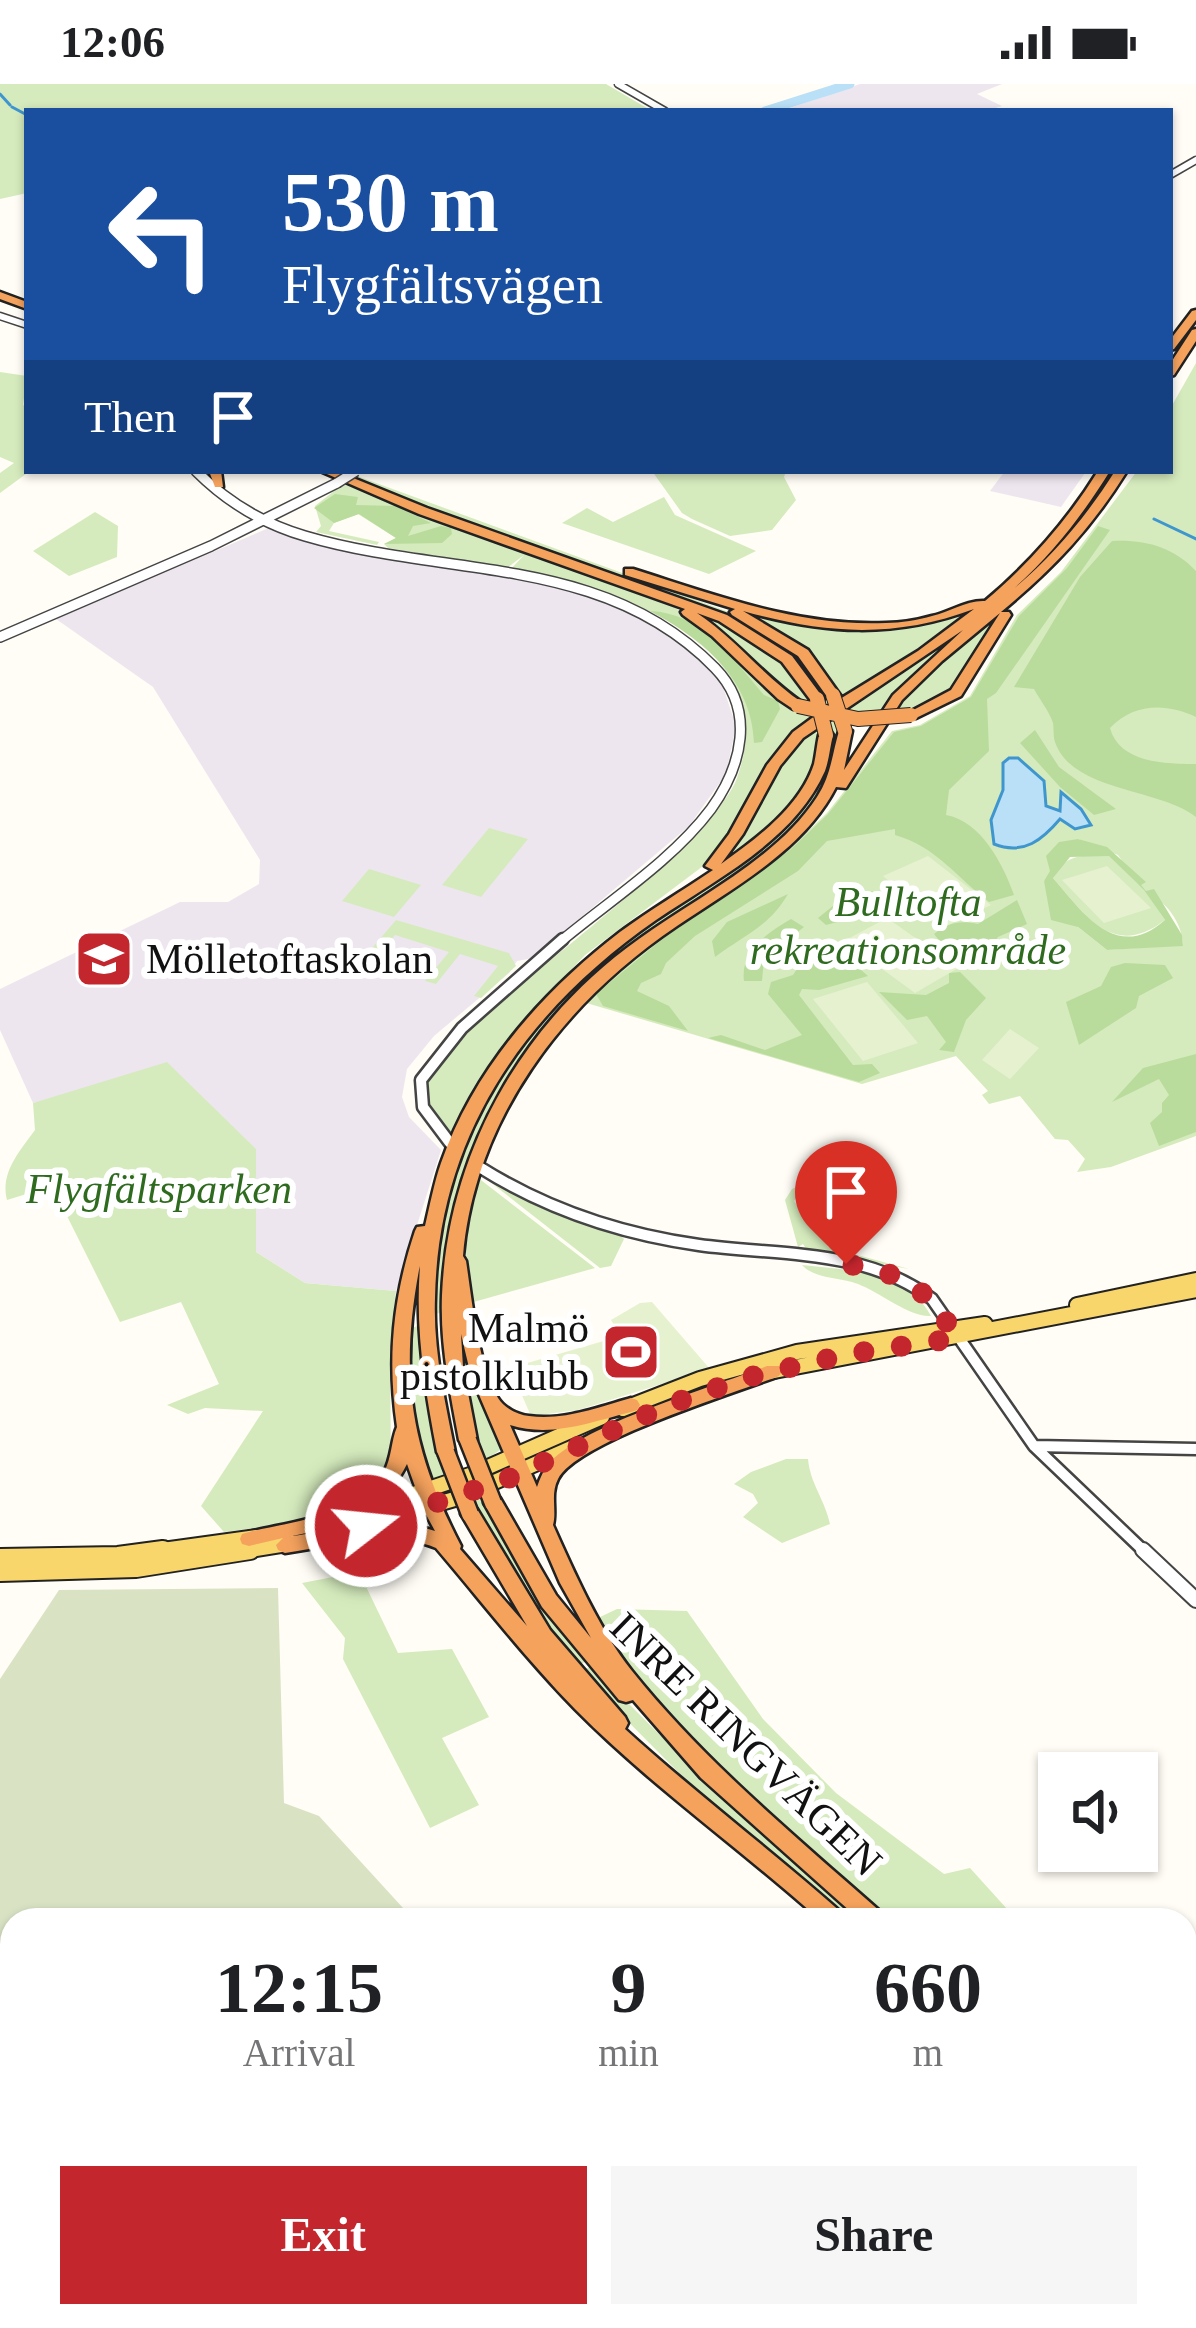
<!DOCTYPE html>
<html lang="en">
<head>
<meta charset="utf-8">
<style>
  :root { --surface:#fff; --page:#f6f6f6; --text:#202124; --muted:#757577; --accent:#c4262e }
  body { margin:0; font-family:Georgia,serif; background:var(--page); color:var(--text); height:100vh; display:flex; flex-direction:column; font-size:45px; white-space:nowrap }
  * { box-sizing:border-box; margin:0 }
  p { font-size:39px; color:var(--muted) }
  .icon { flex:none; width:66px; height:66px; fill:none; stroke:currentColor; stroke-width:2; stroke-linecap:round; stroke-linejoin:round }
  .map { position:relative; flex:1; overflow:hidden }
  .panel { position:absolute; left:0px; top:1824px; width:1197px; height:420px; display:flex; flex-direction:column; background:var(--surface); border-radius:36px 36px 0 0; box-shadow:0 3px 9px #0004 }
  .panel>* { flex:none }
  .top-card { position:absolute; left:24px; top:24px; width:1149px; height:366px; border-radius:0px; box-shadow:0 3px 9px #0004; background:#1a4fa0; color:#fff; overflow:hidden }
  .tools { position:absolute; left:1038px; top:1668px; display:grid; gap:24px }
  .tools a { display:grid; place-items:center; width:120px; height:120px; border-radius:0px; background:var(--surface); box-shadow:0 3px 9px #0004; font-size:60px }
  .pin { position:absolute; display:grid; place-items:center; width:102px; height:102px; color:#fff; margin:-123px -51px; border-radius:50% 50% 50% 0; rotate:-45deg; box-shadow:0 0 12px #0007 }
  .pin .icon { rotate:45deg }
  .me { position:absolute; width:132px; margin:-66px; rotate:74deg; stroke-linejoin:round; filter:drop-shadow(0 0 9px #0008) }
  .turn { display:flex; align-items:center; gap:42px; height:252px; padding:0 60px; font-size:54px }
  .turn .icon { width:156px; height:156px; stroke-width:2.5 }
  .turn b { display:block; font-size:84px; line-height:102px }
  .then { display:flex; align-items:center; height:114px; padding:0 60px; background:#0003; gap:24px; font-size:45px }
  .eta { display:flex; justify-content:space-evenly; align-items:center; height:204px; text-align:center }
  .eta b { font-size:72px; font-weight:700; line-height:84px }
  .cta { display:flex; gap:24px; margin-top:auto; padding:24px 60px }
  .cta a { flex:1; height:138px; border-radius:0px; background:var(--accent); color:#fff; font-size:48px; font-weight:700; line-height:138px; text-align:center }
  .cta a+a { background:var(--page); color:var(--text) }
  .status { display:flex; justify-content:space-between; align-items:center; height:84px; padding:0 60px; background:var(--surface); direction:ltr }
  .status svg { height:33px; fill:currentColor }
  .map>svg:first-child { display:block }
  .industrial { fill:#eee6ef }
  .green { fill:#d5ebbd; fill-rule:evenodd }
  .forest { fill:#b9dc9c; fill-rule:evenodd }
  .cemetery { fill:#d9e3c4 }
  .pitch { fill:#e6f2cf }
  .water { fill:#b9e0f7; stroke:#3f96cf; stroke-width:3 }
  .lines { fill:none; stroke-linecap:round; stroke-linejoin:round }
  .stream { stroke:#3f96cf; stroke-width:3 }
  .river { stroke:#b9e0f7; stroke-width:9 }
  .minor-far3-casing { stroke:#444; stroke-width:9 }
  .minor-far2-casing { stroke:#444; stroke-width:12 }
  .minor-far1-casing { stroke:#444; stroke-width:15 }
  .minor-casing { stroke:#444; stroke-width:18 }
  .major-far1-casing { stroke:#222; stroke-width:18 }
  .major-casing { stroke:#222; stroke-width:22 }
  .highway-casing { stroke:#222; stroke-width:5 }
  .minor-far3 { stroke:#fff; stroke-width:6 }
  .minor-far2 { stroke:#fff; stroke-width:9 }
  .minor-far1 { stroke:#fff; stroke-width:10 }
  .minor { stroke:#fff; stroke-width:14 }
  .major-far1 { stroke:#f9d66b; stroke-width:14 }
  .major { stroke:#f9d66b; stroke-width:18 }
  .highway { fill:#f5a25d; fill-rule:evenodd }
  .minor-bridge-casing { stroke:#444; stroke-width:12; stroke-linecap:butt }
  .highway-bridge-far1-casing { stroke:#222; stroke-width:16; stroke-linecap:butt }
  .highway-bridge-casing { stroke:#222; stroke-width:21; stroke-linecap:butt }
  .minor-bridge { stroke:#fff; stroke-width:9 }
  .highway-bridge-far1 { stroke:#f5a25d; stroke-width:14 }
  .highway-bridge { stroke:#f5a25d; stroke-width:16 }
  .route { stroke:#c4262e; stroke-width:21; stroke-dasharray:0 37.8 }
  .labels { text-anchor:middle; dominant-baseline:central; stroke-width:12; stroke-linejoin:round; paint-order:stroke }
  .park-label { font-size:42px; font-style:italic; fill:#2f6b1f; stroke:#fff }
  .poi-label { font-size:42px; fill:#111; stroke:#fff; text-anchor:start }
  .street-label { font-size:42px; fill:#111; stroke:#fff }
</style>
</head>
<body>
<div class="status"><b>12:06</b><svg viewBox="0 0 49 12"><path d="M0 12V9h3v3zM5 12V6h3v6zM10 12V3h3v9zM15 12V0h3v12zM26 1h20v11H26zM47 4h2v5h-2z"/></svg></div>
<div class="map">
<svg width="1196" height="2244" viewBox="0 0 1196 2244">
  <rect width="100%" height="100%" fill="#fffdf5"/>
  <!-- industrial -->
  <path class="industrial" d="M860 0H1002L977 10 1002 22 986 27H781Z
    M1005 387H1085V389L1061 423 990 407Z
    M271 443 298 454 518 493 590 512 642 534 694 567 721 597 736 642 726 690 689 742 533 874 517 877 509 889 434 952 407 985 402 1013 409 1033 441 1066 396 1207 305 1199 256 1168V1065L47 1016 33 1019 0 946V905L180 818H228L259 800 260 776 153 603 56 535Z"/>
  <!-- green -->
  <path class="green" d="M0 0H606L652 27H27V109L0 115Z
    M1196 279V1052L1111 1083 1077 1088 1085 1075 1068 1056 1055 1055 1020 1012 989 1020 982 1011 988 1007 956 972 862 1000 583 918 692 829 787 767 827 729 892 647 920 641 970 612 1017 531 1061 488 1137 387H1170V325ZM1078 755 1118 771 1139 801 1110 772C1084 771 1065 769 1053 794 1085 831 1113 876 1165 836L1146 808C1166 817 1182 838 1183 861L1107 866 1078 843 1044 797Z
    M0 288 27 292 23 321 27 323 30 387 0 409V389L14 379 0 373Z
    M652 387H786L784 393 796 416 772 446 730 452 692 435 682 429Z
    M357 392 729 528C775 551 805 575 832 618L826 625C809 583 775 559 736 537L351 395Z
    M343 400 669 520 705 542 756 594 818 631 775 670 715 773 585 871 520 940 491 980 451 1054C439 1037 421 1020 427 998 435 966 475 938 499 918 549 876 719 747 737 694 746 669 750 641 741 615 709 529 590 503 511 485L524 471 507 484 388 464 384 460 396 454 358 430 334 439 329 447 379 458 377 461 316 448 321 442 315 422Z
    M664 413 675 431 756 467 709 490 562 439 587 424 613 438Z
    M95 428 118 442 117 473 69 492 33 467Z
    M1079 431 1085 432C1057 466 1026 498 993 526 952 562 908 589 875 633L847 632 844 623 964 543Z
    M679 520C743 546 781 564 816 626L792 616 732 560Z
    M727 521C814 547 892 556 977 523L842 616C817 567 774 543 727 521Z
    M1002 529C963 595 965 612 887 633L941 576Z
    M831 634 837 635C842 663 832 698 814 721 790 752 754 774 723 797 651 848 574 897 522 970 467 1047 444 1135 442 1228L430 1232 432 1168 464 1052 527 949 598 877 810 713 830 667Z
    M820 639C823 708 769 744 718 781L780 679Z
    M489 744 528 755 481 813 442 801Z
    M369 785 421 801 394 833 342 817Z
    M396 836 509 869 516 882 481 914 474 912 498 882 460 870 436 900 425 897 449 868 395 851 370 880 361 877Z
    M167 978 256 1065V1168L305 1199 396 1207 390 1265 391 1388 349 1422 280 1441 224 1448 201 1422 263 1327 205 1324 188 1330 167 1321 219 1300 181 1218 120 1238 52 1102 7 1116C0 1089 19 1068 35 1046L33 1019Z
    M480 1090 551 1127 621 1152 624 1155 611 1182 600 1184Z
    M477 1093 595 1184 470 1219 465 1156Z
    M808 1098 794 1117 828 1163 909 1185 807 1166 803 1160 798 1163 785 1116 792 1105Z
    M802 1181C849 1187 906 1185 931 1232 911 1234 879 1208 858 1200 840 1193 814 1195 802 1181Z
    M456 1197 503 1364 484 1377 464 1306Z
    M418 1242 427 1325 447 1392 429 1398 415 1358 407 1245Z
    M786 1375H808C810 1399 825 1416 830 1440L782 1459 743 1433 758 1419 753 1410 734 1400 751 1388Z
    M483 1410 588 1576 576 1583 502 1477 471 1414Z
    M359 1488 398 1569 452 1565 489 1633 442 1654 479 1721 430 1744 343 1575 345 1554 302 1499Z
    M617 1525 687 1527 763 1635 836 1709 944 1790 970 1784 1017 1836H890C787 1745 661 1658 598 1534Z
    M591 1582 694 1685 866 1836H845L683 1693 580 1589Z
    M1196 1894V2104L1185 2094V1899Z"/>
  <!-- forest -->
  <path class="forest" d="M335 410 358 413 356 421 396 422 431 439 413 442 408 452 441 442 451 444 452 450 442 459 384 460 396 454 359 430 334 439 314 424Z
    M1098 442 1110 446 996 609 987 615 989 667 949 706 946 731C981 737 1003 780 1014 811L989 818C956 793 937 763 895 751V745L827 757 798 787 695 852 666 879 661 890 641 899 637 907 669 922 688 947 603 922 596 910 666 852 790 766 828 730 894 648 921 642 971 613 1019 532 1067 484Z
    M1112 457C1144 455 1174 463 1196 487V633C1166 619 1134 619 1110 644 1119 679 1166 680 1196 680V733C1160 704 1072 708 1055 658 1053 652 1054 645 1053 639 1049 627 1040 616 1034 605L1014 603 1080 493Z
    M650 527C702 529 732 574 764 611L778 617 780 625 762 658 754 659C752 595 702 555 650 527Z
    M1035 646 1059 683 1116 725 1094 731 1060 703 1020 659Z
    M1078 755 1107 763 1146 798 1141 801 1146 807 1154 805 1182 851 1183 862 1107 866 1078 843 1051 836 1044 797 1050 787 1046 772 1059 758ZM1109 772 1144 806 1165 836C1117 879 1083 829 1053 794L1070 773Z
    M880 807 907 815 920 834 882 826 826 841 818 834 849 809Z
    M788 810C769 843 743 852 715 873L712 857 727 838Z
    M1017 816 1027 840 998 853 985 873 966 858 945 864 934 850C948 838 961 836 978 840Z
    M791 835 804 843 764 875 762 897H744C740 867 767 849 791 835Z
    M812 862 837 865 868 892 819 906 802 905 799 911 853 981 872 980 880 989 859 998 708 954 721 951 765 966 802 951 768 910 771 898 793 891Z
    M1125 879 1165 881 1173 894 1139 912 1136 924 1079 961 1066 918 1101 902 1111 883Z
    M960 888 986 914 966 936 954 968 939 966 946 958 927 932 907 936 879 908 926 911 949 899V889Z
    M1196 970V1048L1159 1062 1150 1039 1162 1028V1019L1169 1011 1159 995 1112 1018 1143 984Z"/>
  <!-- cemetery -->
  <path class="cemetery" d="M278 1504 284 1719 319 1732 414 1836H12V2232H697L704 2244H0V1595L59 1506Z"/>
  <!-- pitch -->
  <path class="pitch" d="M928 772 991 821 946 842 883 792Z
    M1107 782 1151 824 1104 839 1062 796Z
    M887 834 958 884 915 909 844 857Z
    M867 898 918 959 863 977 813 915Z
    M1010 945 1039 964 1010 995 982 976Z
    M652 1218 710 1285 578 1326 531 1332 510 1284 621 1252 611 1236 640 1219Z"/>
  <!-- water -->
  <path class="water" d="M1009 674H1018L1044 697 1046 722 1060 727 1061 708 1081 725 1091 741 1075 745 1060 735C1043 755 1024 772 994 760L991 736 1003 706V679Z"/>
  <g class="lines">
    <!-- stream -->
    <path class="stream" d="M0 10 10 21
      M12 23 27 31
      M1154 435 1196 455"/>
    <!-- river -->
    <path class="river" d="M765 27 850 0"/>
    <defs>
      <path id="minor-far3" d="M618 0 665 27
        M1170 91 1196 76
        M0 232 27 241"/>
      <path id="minor-far2" d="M196 387C226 417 264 440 305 452 447 494 604 470 715 584 756 626 742 682 711 725 672 777 609 817 560 858
        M0 553 211 462 337 399"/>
      <path id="minor-far1" d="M450 1059 423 1023 421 996 462 944 563 855
        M481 1084C548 1126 621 1150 699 1161 779 1172 865 1164 932 1215L1034 1362 1146 1469
        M1034 1362 1196 1365"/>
      <path id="minor" d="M1143 1466 1196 1516"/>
      <path id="major-far1" d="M1077 1221 1196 1196
        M764 1289 1196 1206
        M623 1325 700 1295 797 1268 985 1240
        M349 1432 470 1391 602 1333
        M355 1444 458 1414 576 1362
        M141 1469 257 1453
        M231 1469 293 1459"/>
      <path id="major" d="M0 1474 118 1472 163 1466
        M0 1488 136 1484 250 1466"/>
      <path id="highway" d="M0 208 27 218V225L0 215Z
        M1196 226V236L1174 265 1170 266V256L1192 227Z
        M1196 245V257L1174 291 1170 292V280L1192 246Z
        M209 387H221L223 403H215Z
        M320 387H336L427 424 727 531 792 572 824 615 822 618H812L782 578 719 537 697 529C736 555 764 593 803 619V625H793L778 615 712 552 683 531 681 528 685 525 419 430Z
        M1098 387H1110C1082 432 1051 472 1011 507 1053 472 1086 433 1115 387H1127C1091 445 1053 485 1001 528H1009L1011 531 961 612 916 634H906L904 631 951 606 1000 529 942 577 902 616 846 704 836 703C804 766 733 804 677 842 564 918 475 1034 463 1172L466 1177C472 1216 478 1281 498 1314 504 1324 518 1331 529 1332 563 1337 599 1323 631 1314L637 1316 640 1321 637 1326 631 1328C591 1338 551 1354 510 1341L537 1403C540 1394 544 1385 550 1378 587 1339 713 1303 767 1282H779L782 1287 779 1292C735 1309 578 1357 558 1395 550 1410 557 1427 553 1441 574 1488 600 1547 632 1587 705 1678 795 1752 882 1829L886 1836H860L701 1694 633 1616 626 1618 619 1616 542 1523 484 1419 486 1414 493 1412 500 1414 556 1511 591 1554 560 1499 471 1292 461 1250 463 1283 477 1356 474 1361H462L459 1356C450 1308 440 1260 442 1211 448 1068 523 937 639 855 697 813 778 774 817 713 832 690 832 668 840 644L845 643 852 647 844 686 893 611 963 546 803 654 780 682 743 750 721 780C756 755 800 723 814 680 816 671 817 660 819 651L826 647 831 648 833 651C830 663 829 676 825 687 794 757 716 795 656 836 525 927 438 1051 435 1214 433 1266 445 1317 455 1368L452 1373H440L437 1368C425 1306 415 1246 420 1182L419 1186C399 1293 411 1366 461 1462L460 1465 527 1542 461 1430 463 1425 470 1423 477 1425 550 1546 625 1633 628 1639 625 1645C695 1709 771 1766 842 1829L846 1836H820C740 1764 651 1702 575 1625 526 1575 482 1518 436 1464 388 1444 335 1462 285 1469L278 1466 276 1461 283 1454 249 1462 242 1460 240 1455 242 1450 249 1448C293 1437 360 1432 384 1388 392 1373 391 1357 397 1343 387 1274 393 1213 415 1147L417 1143 425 1142C430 1121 434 1099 441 1079 474 985 542 908 620 848 650 826 682 807 713 786L705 782 729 750 767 681 793 648 827 623 918 567 974 525C894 555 824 550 743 527L808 566 840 611 833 615 828 614 798 572 732 531 730 528 735 525 625 491V485H633C716 511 799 543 886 539 901 539 918 536 932 532 950 528 967 516 985 517 1030 479 1067 437 1098 387ZM407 1380 423 1425 435 1447C387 1430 336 1446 288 1453 342 1441 380 1433 407 1380Z
        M1185 2095 1196 2101V2127L1185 2121Z
        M1185 2133 1196 2139V2167L1185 2161Z"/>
    </defs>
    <!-- minor-far3 casing -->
    <use href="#minor-far3" class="minor-far3-casing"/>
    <!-- minor-far2 casing -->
    <use href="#minor-far2" class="minor-far2-casing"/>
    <!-- minor-far1 casing -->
    <use href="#minor-far1" class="minor-far1-casing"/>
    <!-- minor casing -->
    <use href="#minor" class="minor-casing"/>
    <!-- major-far1 casing -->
    <use href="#major-far1" class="major-far1-casing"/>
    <!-- major casing -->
    <use href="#major" class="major-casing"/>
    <!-- highway casing -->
    <use href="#highway" class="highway-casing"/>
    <!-- minor-far3 -->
    <use href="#minor-far3" class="minor-far3"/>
    <!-- minor-far2 -->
    <use href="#minor-far2" class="minor-far2"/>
    <!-- minor-far1 -->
    <use href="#minor-far1" class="minor-far1"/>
    <!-- minor -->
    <use href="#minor" class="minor"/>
    <!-- major-far1 -->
    <use href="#major-far1" class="major-far1"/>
    <!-- major -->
    <use href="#major" class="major"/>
    <!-- highway -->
    <use href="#highway" class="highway"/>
    <defs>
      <path id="minor-bridge" d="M337 399 356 387"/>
      <path id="highway-bridge-far1" d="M833 611 845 647
        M817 615 826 651
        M798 622 858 635 911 631"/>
      <path id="highway-bridge" d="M468 1356 493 1419
        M446 1368 470 1430"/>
    </defs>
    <!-- minor-bridge casing -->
    <use href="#minor-bridge" class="minor-bridge-casing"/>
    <!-- highway-bridge-far1 casing -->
    <use href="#highway-bridge-far1" class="highway-bridge-far1-casing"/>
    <!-- highway-bridge casing -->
    <use href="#highway-bridge" class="highway-bridge-casing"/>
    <!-- minor-bridge -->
    <use href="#minor-bridge" class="minor-bridge"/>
    <!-- highway-bridge-far1 -->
    <use href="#highway-bridge-far1" class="highway-bridge-far1"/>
    <!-- highway-bridge -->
    <use href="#highway-bridge" class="highway-bridge"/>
  </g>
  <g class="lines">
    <!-- route -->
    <path class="route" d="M366 1442 505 1396 668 1321 745 1294 849 1270 957 1254C925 1202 906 1190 846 1180"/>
  </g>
  <!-- icons -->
  <defs>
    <symbol id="school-square" viewBox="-11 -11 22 22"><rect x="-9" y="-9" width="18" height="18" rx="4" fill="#c4262e" stroke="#fff"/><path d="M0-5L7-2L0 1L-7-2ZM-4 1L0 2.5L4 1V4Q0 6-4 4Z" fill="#fff"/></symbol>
    <symbol id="stadium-square" viewBox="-11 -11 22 22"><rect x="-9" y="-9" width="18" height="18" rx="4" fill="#c4262e" stroke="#fff"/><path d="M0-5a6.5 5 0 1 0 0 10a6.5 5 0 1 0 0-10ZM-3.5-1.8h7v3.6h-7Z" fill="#fff"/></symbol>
  </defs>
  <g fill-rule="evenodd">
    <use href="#school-square" x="71" y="842" width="66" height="66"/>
    <use href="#stadium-square" x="598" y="1235" width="66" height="66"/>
  </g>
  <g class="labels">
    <!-- park labels -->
    <g class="park-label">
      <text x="908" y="818">Bulltofta<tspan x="908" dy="48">rekreationsområde</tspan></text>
      <text x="159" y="1105">Flygfältsparken</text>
    </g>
    <!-- poi labels -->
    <g class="poi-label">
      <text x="146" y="875">Mölletoftaskolan</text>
      <text x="589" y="1244" text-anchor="end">Malmö<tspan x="589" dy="48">pistolklubb</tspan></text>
    </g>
    <!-- street labels -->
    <g class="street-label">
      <text transform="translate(746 1660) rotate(44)">INRE RINGVÄGEN</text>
    </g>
  </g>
</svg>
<div class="tools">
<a><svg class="icon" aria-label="sound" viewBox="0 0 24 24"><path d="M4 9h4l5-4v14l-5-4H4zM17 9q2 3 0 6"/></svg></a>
</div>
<div class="pin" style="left:846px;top:1180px;background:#d93025"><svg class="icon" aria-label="arrive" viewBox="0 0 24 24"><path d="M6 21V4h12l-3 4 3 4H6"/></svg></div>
<svg class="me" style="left:366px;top:1442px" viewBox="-20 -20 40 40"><circle r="17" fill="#c4262e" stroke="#fff" stroke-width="3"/><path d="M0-11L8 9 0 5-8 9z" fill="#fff"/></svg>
<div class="top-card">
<div class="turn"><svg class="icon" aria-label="left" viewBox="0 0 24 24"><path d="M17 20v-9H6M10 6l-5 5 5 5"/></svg><div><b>530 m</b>Flygfältsvägen</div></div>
<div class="then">Then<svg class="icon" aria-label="arrive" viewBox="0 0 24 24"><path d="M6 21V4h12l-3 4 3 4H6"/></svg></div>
</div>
<section class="panel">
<div class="eta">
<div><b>12:15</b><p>Arrival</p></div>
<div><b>9</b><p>min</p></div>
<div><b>660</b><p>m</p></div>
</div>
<div class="cta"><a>Exit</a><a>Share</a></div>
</section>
</div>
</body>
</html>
